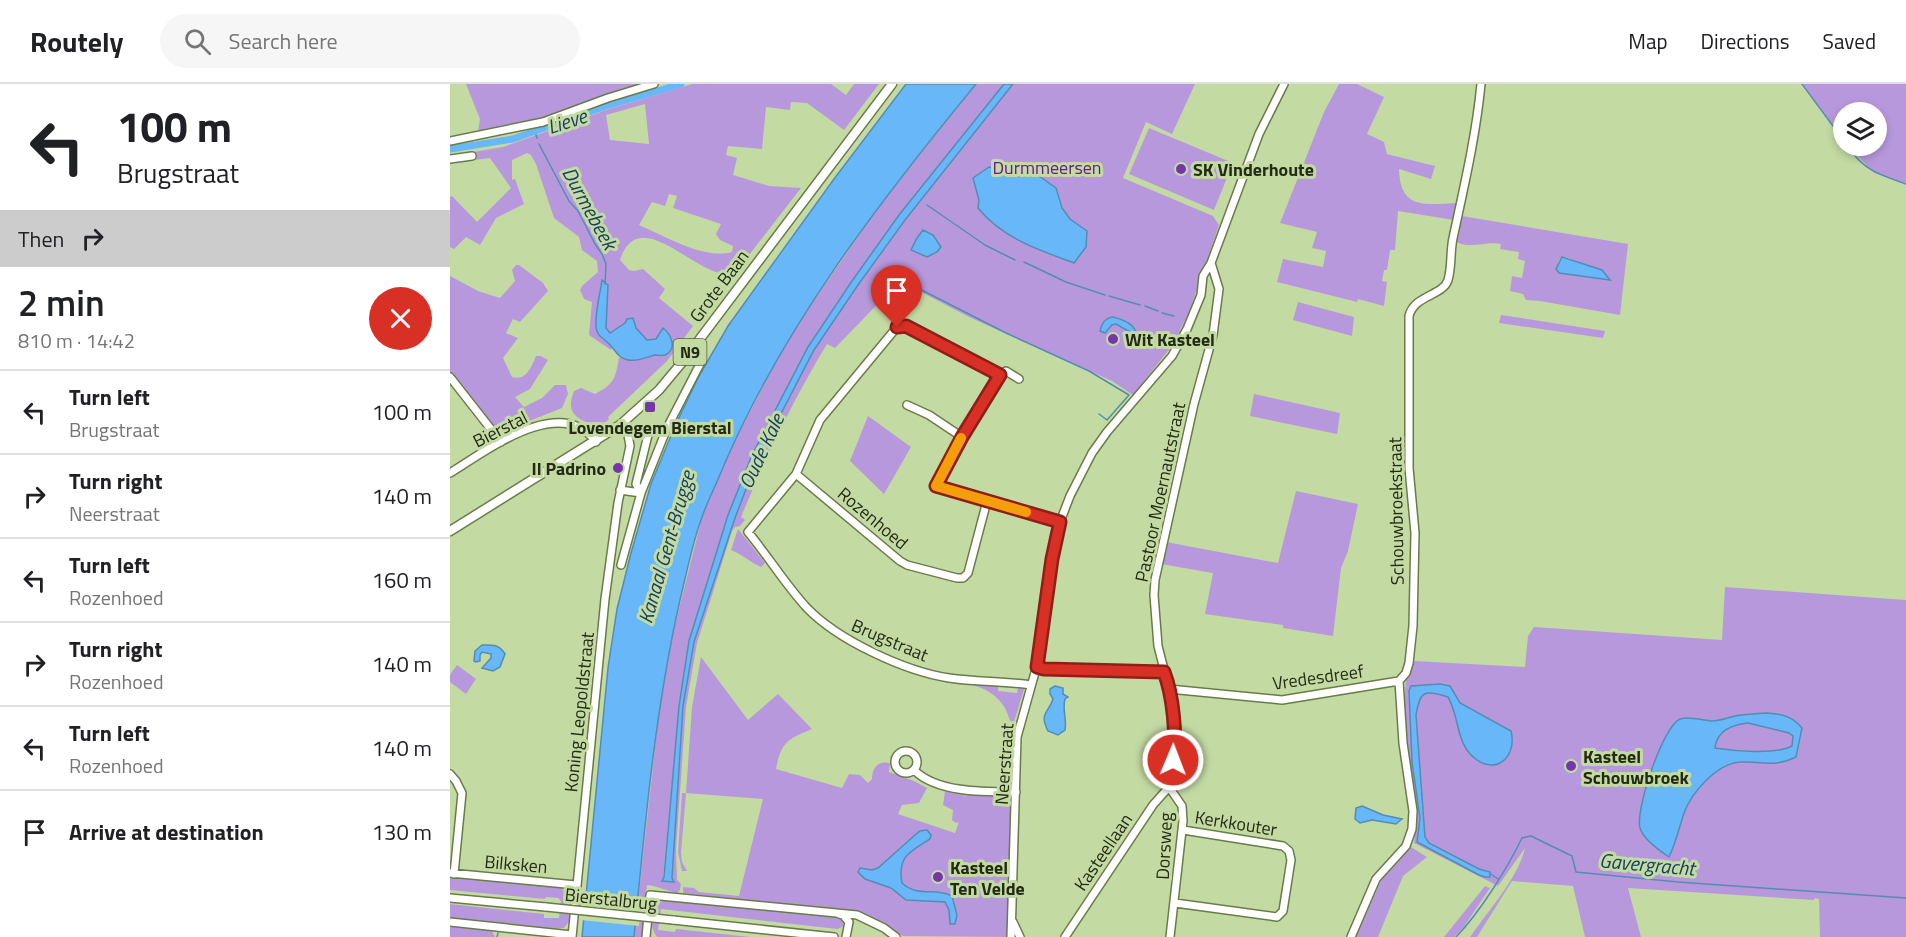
<!DOCTYPE html>
<html lang="en">
<head>
<meta charset="utf-8">
<style>
  :root { --surface:#fff; --page:#f6f6f6; --text:#202124; --muted:#757577; --line:#e0e0e0 }
  body { margin:0; font-family:"Titillium Web",sans-serif; background:var(--page); color:var(--text); height:100vh; display:flex; flex-direction:column; font-size:22px; white-space:nowrap }
  * { box-sizing:border-box; margin:0 }
  p { font-size:20px; color:var(--muted) }
  .icon { flex:none; width:33px; height:33px; fill:none; stroke:currentColor; stroke-width:2; stroke-linecap:round; stroke-linejoin:round }
  .map { position:relative; flex:1; overflow:hidden }
  .side { display:flex; flex-direction:column; background:var(--surface); width:450px }
  .side>* { flex:none }
  .hud { background:#fff; color:var(--text); overflow:hidden }
  .tools { position:absolute; left:1383px; top:18px; display:grid; gap:12px }
  .tools a { display:grid; place-items:center; width:54px; height:54px; border-radius:50%; background:var(--surface); box-shadow:0 3px 9px #0003; font-size:30px }
  .pin { position:absolute; display:grid; place-items:center; width:51px; height:51px; color:#fff; margin:-62px -26px; border-radius:50% 50% 50% 0; rotate:-45deg; box-shadow:0 0 6px #0007 }
  .pin .icon { rotate:45deg }
  .me { position:absolute; width:66px; margin:-33px; rotate:1deg; stroke-linejoin:round; filter:drop-shadow(0 0 4px #0008) }
  .turn { display:flex; align-items:center; gap:21px; height:126px; padding:0 18px; font-size:27px }
  .turn .icon { width:78px; height:78px; stroke-width:2.5 }
  .turn b { display:block; font-size:42px; line-height:51px }
  .then { display:flex; align-items:center; height:57px; padding:0 18px; background:#0003; gap:12px; font-size:22px }
  .round { display:grid; place-items:center; flex:none; width:63px; height:63px; border-radius:32px; background:var(--page) }
  .summary { display:flex; align-items:center; justify-content:space-between; height:102px; padding:0 18px }
  h1 { font-size:36px; font-weight:600; line-height:45px }
  ul { padding:0; list-style:none }
  li { display:flex; align-items:center; gap:18px; height:84px; padding:0 18px; border-top:2px solid var(--line) }
  li div { flex:1 }
  li b { display:block; font-size:22px }
  li em { font-style:normal }
  header { display:flex; align-items:center; gap:36px; box-sizing:border-box; height:84px; padding:0 30px; background:var(--surface); border-bottom:2px solid var(--line) }
  header strong { font-size:28px }
  nav { display:flex; gap:33px; margin-inline-start:auto; font-size:21px }
  .search { width:420px; height:54px; background:var(--page); display:flex; align-items:center; gap:15px; box-sizing:border-box; padding:0 21px; border-radius:33px; color:var(--muted); font-size:22px }
  main { display:flex; flex:1; min-height:0 }
  .map>svg:first-child { display:block }
  .green { fill:#b898dc; fill-rule:evenodd }
  .water { fill:#68b7f8; stroke:#538db4; stroke-width:1.5; fill-rule:evenodd }
  .pier { fill:#c4daa3 }
  .lines { fill:none; stroke-linecap:round; stroke-linejoin:round }
  .stream { stroke:#538db4; stroke-width:1.5 }
  .canal { stroke:#68b7f8; stroke-width:7 }
  .minor-casing { stroke:#697c48; stroke-width:10 }
  .major-casing { stroke:#697c48; stroke-width:11 }
  .minor { stroke:#fff; stroke-width:7 }
  .major { stroke:#fff; stroke-width:8 }
  .minor-bridge-casing { stroke:#697c48; stroke-width:10; stroke-linecap:butt }
  .minor-bridge { stroke:#fff; stroke-width:7 }
  .route-casing { stroke:#8d1f18; stroke-width:15 }
  .route { stroke:#d93025; stroke-width:10 }
  .slow { stroke:#f59e0b; stroke-width:10 }
  .poi-dot { fill:#7536ab; stroke:#c4daa3; stroke-width:2 }
  .labels { text-anchor:middle; dominant-baseline:central; stroke-width:6; stroke-linejoin:round; paint-order:stroke }
  .shield { fill:#c4daa3; stroke:#536040; stroke-width:1.5 }
  .shield-label { font-size:16px; font-weight:bold; fill:#232b15 }
  .park-label { font-size:18px; fill:#621b95; stroke:#c4daa3 }
  .poi-label { font-size:18px; font-weight:bold; fill:#232b15; stroke:#c4daa3; text-anchor:start }
  .street-label { font-size:18px; fill:#232b15; stroke:#c4daa3 }
  .water-label { font-size:20px; font-style:italic; fill:#164061; stroke:#c4daa3 }
</style>
</head>
<body>
<header>
<strong>Routely</strong>
<div class="search"><svg class="icon" aria-label="search" viewBox="0 0 24 24"><circle cx="10" cy="10" r="6"/><path d="M15 15l6 6"/></svg>Search here</div>
<nav><a>Map</a><a>Directions</a><a>Saved</a></nav>
</header>
<main>
<section class="side">
<div class="hud">
<div class="turn"><svg class="icon" aria-label="left" viewBox="0 0 24 24"><path d="M17 20v-9H6M10 6l-5 5 5 5"/></svg><div><b>100 m</b>Brugstraat</div></div>
<div class="then">Then<svg class="icon" aria-label="right" viewBox="0 0 24 24"><path d="M7 20v-9h11M14 6l5 5-5 5"/></svg></div>
</div>
<div class="summary"><div><h1>2 min</h1><p>810 m · 14:42</p></div><a class="round" style="background:#d93025;color:#fff"><svg class="icon" aria-label="close" viewBox="0 0 24 24"><path d="M6 6l12 12M18 6L6 18"/></svg></a></div>
<ul>
<li><svg class="icon" aria-label="left" viewBox="0 0 24 24"><path d="M17 20v-9H6M10 6l-5 5 5 5"/></svg><div><b>Turn left</b><p>Brugstraat</p></div><em>100 m</em></li>
<li><svg class="icon" aria-label="right" viewBox="0 0 24 24"><path d="M7 20v-9h11M14 6l5 5-5 5"/></svg><div><b>Turn right</b><p>Neerstraat</p></div><em>140 m</em></li>
<li><svg class="icon" aria-label="left" viewBox="0 0 24 24"><path d="M17 20v-9H6M10 6l-5 5 5 5"/></svg><div><b>Turn left</b><p>Rozenhoed</p></div><em>160 m</em></li>
<li><svg class="icon" aria-label="right" viewBox="0 0 24 24"><path d="M7 20v-9h11M14 6l5 5-5 5"/></svg><div><b>Turn right</b><p>Rozenhoed</p></div><em>140 m</em></li>
<li><svg class="icon" aria-label="left" viewBox="0 0 24 24"><path d="M17 20v-9H6M10 6l-5 5 5 5"/></svg><div><b>Turn left</b><p>Rozenhoed</p></div><em>140 m</em></li>
<li><svg class="icon" aria-label="arrive" viewBox="0 0 24 24"><path d="M6 21V4h12l-3 4 3 4H6"/></svg><div><b>Arrive at destination</b></div><em>130 m</em></li>
</ul>
</section>
<div class="map">
<svg width="1456" height="853" viewBox="0 0 1456 853">
  <rect width="100%" height="100%" fill="#c4daa3"/>
  <!-- green -->
  <path class="green" d="M16 0H198L87 37 28 48 30 35Z
    M242 0H381L396 11 404 0H429L394 46 357 19 341 18 340 26 316 23 312 65 278 62 276 71 287 74 283 91 319 102 351 104 285 189C252 202 190 114 170 176L179 186 184 187 193 185 215 205 209 214 243 242 217 277 158 333 159 335C157 337 154 340 151 341 147 343 140 340 136 338 120 332 118 322 124 307L131 304 145 310C165 299 165 295 169 274L173 272 165 256 161 266 139 251 142 218 134 215 130 206 132 202 148 188 147 177 132 166 129 153 104 134 86 80 81 71 77 69 62 76V96L65 95 74 120 46 134 30 161 16 153 4 165 0 163V113L2 112 27 138 61 104 40 74 0 79V72L53 63 156 26ZM195 20 199 60 160 56 156 31ZM219 110 227 112 223 124 271 140 266 150 270 156 283 162 282 168C254 176 215 152 189 141L202 118 215 122Z
    M526 0H554L449 131 402 197 358 263 302 371 278 431 239 557 229 622 213 796 223 797 222 794 233 622 244 558 285 434 308 374 364 266 408 201 455 136 563 0H745L722 50 696 38 673 94 763 132 769 141 738 231 721 263 683 311 662 297 519 233 450 197 385 264 377 260C343 316 316 373 291 433L295 436 290 442 285 443 282 447 247 559 236 623 226 765 227 796 231 800 230 806 227 809C216 807 208 802 197 801L192 853H184L210 619 222 553 252 433 282 362 340 251 432 118Z
    M889 0H907L934 13 917 50 934 58 937 70 985 82 981 95 949 85C950 127 976 120 1009 119L1004 136 948 127 945 166H940L937 186H934L932 197 937 198 934 222 908 215 907 218 827 198 833 175 873 183 876 167 862 164 867 148 830 139 874 28Z
    M1353 0H1456V99L1424 89 1398 62H1426V28H1394L1393 55Z
    M699 44 783 79 764 126 679 90Z
    M1012 132 1178 160 1170 231 1090 217 1076 216 1073 210 1060 207 1062 192 1072 194 1075 177 1068 175 1069 168 1050 165 1051 160C1036 157 1018 166 1005 157ZM1112 173 1119 174 1159 196 1109 189 1108 178Z
    M66 181H69L93 199 98 207 70 238 63 235 56 249 68 254 53 274 62 293C76 297 81 284 86 272H91L98 276 80 305 65 313 74 323 92 314 105 301H116L118 310 112 324 69 341 56 352H52L0 288V192L28 207 50 214 65 197 62 186Z
    M848 218 904 233 902 252 843 236Z
    M1051 231 1155 247 1153 254 1049 239Z
    M804 310 890 329 887 350 800 332Z
    M418 332 461 363 434 410 400 377Z
    M846 407 908 420 898 467 891 484 883 552 833 544V541L755 530 763 489 711 480 716 458 828 479Z
    M288 445 315 479 311 483C300 478 293 471 281 466Z
    M1275 503 1456 516V853H1370L1369 815 1365 814 1364 816 1178 804 1191 853H1135L1123 802 1062 797 1027 853H1020C1038 827 1068 794 1075 764L1048 802 964 759 967 728 957 659 954 621 956 596 964 577 1075 583 1078 552 1084 543 1272 556Z
    M251 573 298 636 328 610 362 645C338 655 331 658 326 685L392 704 399 690 410 691 418 699 422 695C422 685 427 676 440 679L439 688 464 697 477 704 469 719 452 721 448 730 505 749 509 738 506 739 502 736 503 726 493 721 495 707 517 712 518 710 551 712 558 715 561 723 558 853 453 852 425 836 404 828 233 809V803L244 804 249 808 289 812 313 715 236 709 231 769 232 778 237 787H232L228 768 232 709H236L242 623Z
    M7 581 26 595 16 610 0 598V591Z
    M523 601 548 602V607L567 609 568 604 574 605 564 638 560 637C555 617 542 607 523 601Z
    M961 763 977 773 953 792 928 853H906L933 792Z
    M0 793 111 804 121 813 120 836 114 844 102 845 0 834V820L94 830V834H109L111 817 108 814 96 813 95 815 0 806Z
    M1035 802 1040 804 1013 844 1004 853H994Z
    M215 816 389 833 392 835 394 840 392 843 387 845 211 825 208 846 225 848 226 845 300 853H207C198 842 200 820 215 816Z
    M0 842 42 847 45 853H0Z"/>
  <!-- water -->
  <path class="water" d="M456 0H526C429 118 335 240 274 381 267 399 258 416 252 433 242 460 237 488 230 516 205 626 195 740 184 853H132L158 584 167 525 181 469 201 400 225 342 249 292 278 242 384 95Z
    M554 0H563L455 136 408 201 364 266 308 374 285 434 244 558 233 622 222 794 224 798 212 797 214 793 229 622 239 557 278 431 302 371 358 263 402 197 449 131Z
    M539 83 548 85 559 92H589L606 104 612 124 620 135 637 147 636 163 624 179C589 166 552 154 528 124L529 116 523 94Z
    M473 146 483 151 491 163 487 168 477 173 461 166 467 154Z
    M1112 173 1152 186 1160 196 1109 189 1106 185Z
    M152 196 158 201 156 244 160 249 175 239 177 235 183 234 186 244 197 256 206 255 213 244C221 250 228 265 215 271 212 272 208 271 205 271 196 273 188 278 178 276 168 274 166 267 160 261 154 254 147 253 146 243 145 227 150 211 152 196Z
    M663 233C679 237 692 244 683 262L678 260 681 253 680 248 666 240 662 241 655 249 650 247C652 239 655 234 663 233Z
    M32 561C42 561 49 560 55 570L50 583 43 587 32 584 41 574V570L32 568 30 571V577L26 578 24 577 25 567Z
    M990 600 1000 602 1010 619 1061 647C1067 670 1049 691 1027 676 1005 661 1010 633 998 613 974 605 970 607 966 631L975 753 979 759 1029 785 1040 788V793H1035L1029 791 967 758 970 734 962 678 959 607 961 602Z
    M605 602 613 604V610L618 613 615 615C612 625 617 635 615 646L608 651 598 647C589 629 598 630 603 615L600 610V605Z
    M1317 629C1332 630 1342 632 1352 644L1346 673C1322 684 1315 677 1291 678 1267 679 1242 708 1234 729 1229 744 1226 759 1219 773 1210 767 1193 755 1190 744 1185 726 1213 642 1230 635 1239 632 1252 636 1262 637 1270 637 1277 634 1285 632 1295 630 1306 630 1317 629ZM1298 639 1339 649 1343 652 1342 662C1325 671 1284 667 1265 664 1267 646 1282 641 1298 639Z
    M912 722 933 731 952 735 946 740 922 736 910 739 905 735 906 724Z
    M477 746 481 751 480 755C461 767 447 772 452 799 468 814 486 803 502 812L507 831 505 840H500L499 826 495 818 456 816 441 804 415 795 408 788 410 784 422 786 428 784 465 751 470 747Z"/>
  <!-- pier -->
  <path class="pier" d="M133 819 190 825 189 842 131 836Z"/>
  <g class="lines">
    <!-- stream -->
    <path class="stream" d="M1352 0 1394 57
      M85 48 87 54
      M89 60 119 117 128 127 145 160 152 170 156 180 155 200
      M1397 62C1415 87 1428 90 1456 100
      M477 121 535 161 565 176
      M574 178 616 198 655 211
      M452 196 556 249 639 287 679 311 657 336 649 330
      M659 212 690 221
      M695 222 708 227
      M712 229 724 232
      M1041 790 1048 795
      M47 853 48 849
      M1006 853C1030 828 1057 785 1072 754L1081 752 1122 772 1126 788 1228 798 1456 814"/>
    <!-- canal -->
    <path class="canal" d="M0 65 63 55 153 23 231 0"/>
    <defs>
      <path id="minor" d="M0 57 93 38 158 14 204 0
        M0 75 22 72
        M550 291 556 287 569 295
        M0 293 51 358
        M457 321 479 331 512 353
        M0 389C36 367 111 309 146 358
        M346 390 450 477 457 481 507 494H513L518 489 537 417
        M170 406 191 409 171 481
        M191 409 217 344 251 278
        M191 409 186 400 199 347
        M587 583 595 585 714 588
        M949 597 956 589 959 579 963 542 965 449 959 384V232C964 211 993 212 998 196 1002 183 1000 168 1003 154 1014 103 1026 52 1031 0
        M581 601C554 597 526 598 499 594 454 587 388 556 357 524 335 500 318 472 298 448L346 390 370 336 447 243 456 242 550 291 512 353 486 402 610 438
        M719 605 832 616 949 597
        M445 678a11 11 0 1 1 22 0a11 11 0 1 1-22 0Z
        M464 686C487 709 535 708 566 708
        M0 690 6 697 12 709 4 790
        M0 789 126 801
        M0 814 96 823
        M725 819 827 833 833 827 841 776 839 767 833 762 733 746
        M389 830 393 831 399 838 396 853
        M223 836 384 853
        M0 838 122 851
        M563 838 570 853
        M122 853 155 515 168 419 180 362 178 351 170 341
        M196 853 200 811 407 831 434 844 446 853
        M561 853 567 653 589 574 602 475 610 438 620 412 642 369 657 348 722 272 737 245 751 211 753 192 761 179 809 50 834 0
        M615 853 703 721 719 703
        M720 853 733 737 732 722 719 703 725 664 719 605 708 562 704 511 705 496 744 320 763 251 769 205 761 179
        M901 853 926 795 956 762 962 745 963 727 953 659 949 597"/>
      <path id="major" d="M0 447 170 341 209 306 234 276 442 0"/>
    </defs>
    <!-- minor casing -->
    <use href="#minor" class="minor-casing"/>
    <!-- major casing -->
    <use href="#major" class="major-casing"/>
    <!-- minor -->
    <use href="#minor" class="minor"/>
    <!-- major -->
    <use href="#major" class="major"/>
    <defs>
      <path id="minor-bridge" d="M96 823 223 836"/>
    </defs>
    <!-- minor-bridge casing -->
    <use href="#minor-bridge" class="minor-bridge-casing"/>
    <!-- minor-bridge -->
    <use href="#minor-bridge" class="minor-bridge"/>
  </g>
  <g class="lines">
    <defs>
      <path id="route" d="M447 243 456 242 550 291 512 353 486 402 610 438 602 475 587 583 594 585 714 588C723 611 727 652 723 676"/>
    </defs>
    <!-- route casing -->
    <use href="#route" class="route-casing"/>
    <!-- route -->
    <use href="#route" class="route"/>
    <!-- slow -->
    <path class="slow" d="M511 354 486 402 576 428"/>
  </g>
  <!-- markers -->
  <g class="poi-dot">
    <circle cx="731" cy="85" r="6"/>
    <circle cx="663" cy="255" r="6"/>
    <rect x="194" y="317" width="12" height="12" rx="3"/>
    <circle cx="168" cy="384" r="6"/>
    <circle cx="1121" cy="682" r="6"/>
    <circle cx="488" cy="793" r="6"/>
  </g>
  <g class="labels">
    <!-- shield labels -->
    <rect class="shield" x="223.5" y="255" width="33" height="26" rx="4.5"/>
    <g class="shield-label">
      <text x="240" y="268">N9</text>
    </g>
    <!-- park labels -->
    <g class="park-label">
      <text x="597" y="83">Durmmeersen</text>
    </g>
    <!-- poi labels -->
    <g class="poi-label">
      <text x="743" y="85">SK Vinderhoute</text>
      <text x="675" y="255">Wit Kasteel</text>
      <text x="200" y="343" text-anchor="middle">Lovendegem Bierstal</text>
      <text x="156" y="384" text-anchor="end">Il Padrino</text>
      <text x="1133" y="672">Kasteel<tspan x="1133" dy="21">Schouwbroek</tspan></text>
      <text x="500" y="783">Kasteel<tspan x="500" dy="21">Ten Velde</tspan></text>
    </g>
    <!-- street labels -->
    <g class="street-label">
      <text transform="translate(269 202) rotate(-53)">Grote Baan</text>
      <text transform="translate(50 345) rotate(-27)">Bierstal</text>
      <text transform="translate(710 408) rotate(-78)">Pastoor Moernautstraat</text>
      <text transform="translate(946 427) rotate(-91)">Schouwbroekstraat</text>
      <text transform="translate(423 434) rotate(40)">Rozenhoed</text>
      <text transform="translate(440 556) rotate(23)">Brugstraat</text>
      <text transform="translate(868 593) rotate(-8)">Vredesdreef</text>
      <text transform="translate(129 628) rotate(-84)">Koning Leopoldstraat</text>
      <text transform="translate(554 680) rotate(-86)">Neerstraat</text>
      <text transform="translate(786 739) rotate(9)">Kerkkouter</text>
      <text transform="translate(714 762) rotate(-87)">Dorsweg</text>
      <text transform="translate(653 768) rotate(-56)">Kasteellaan</text>
      <text transform="translate(66 780) rotate(5)">Bilksken</text>
      <text transform="translate(161 815) rotate(6)">Bierstalbrug</text>
    </g>
    <!-- water labels -->
    <g class="water-label">
      <text transform="translate(117 37) rotate(-18)">Lieve</text>
      <text transform="translate(140 124) rotate(61)">Durmebeek</text>
      <text transform="translate(311 367) rotate(-65)">Oude Kale</text>
      <text transform="translate(216 463) rotate(-74)">Kanaal Gent-Brugge</text>
      <text transform="translate(1197 780) rotate(5)">Gavergracht</text>
    </g>
  </g>
</svg>
<div class="tools">
<a><svg class="icon" aria-label="layers" viewBox="0 0 24 24"><path d="M12 4l9 5-9 5-9-5zM3 14l9 5 9-5"/></svg></a>
</div>
<div class="pin" style="left:447px;top:243px;background:#d93025"><svg class="icon" aria-label="arrive" viewBox="0 0 24 24"><path d="M6 21V4h12l-3 4 3 4H6"/></svg></div>
<svg class="me" style="left:723px;top:676px" viewBox="-20 -20 40 40"><circle r="17" fill="#d93025" stroke="#fff" stroke-width="3"/><path d="M0-11L8 9 0 5-8 9z" fill="#fff"/></svg>
</div>
</main>
</body>
</html>
